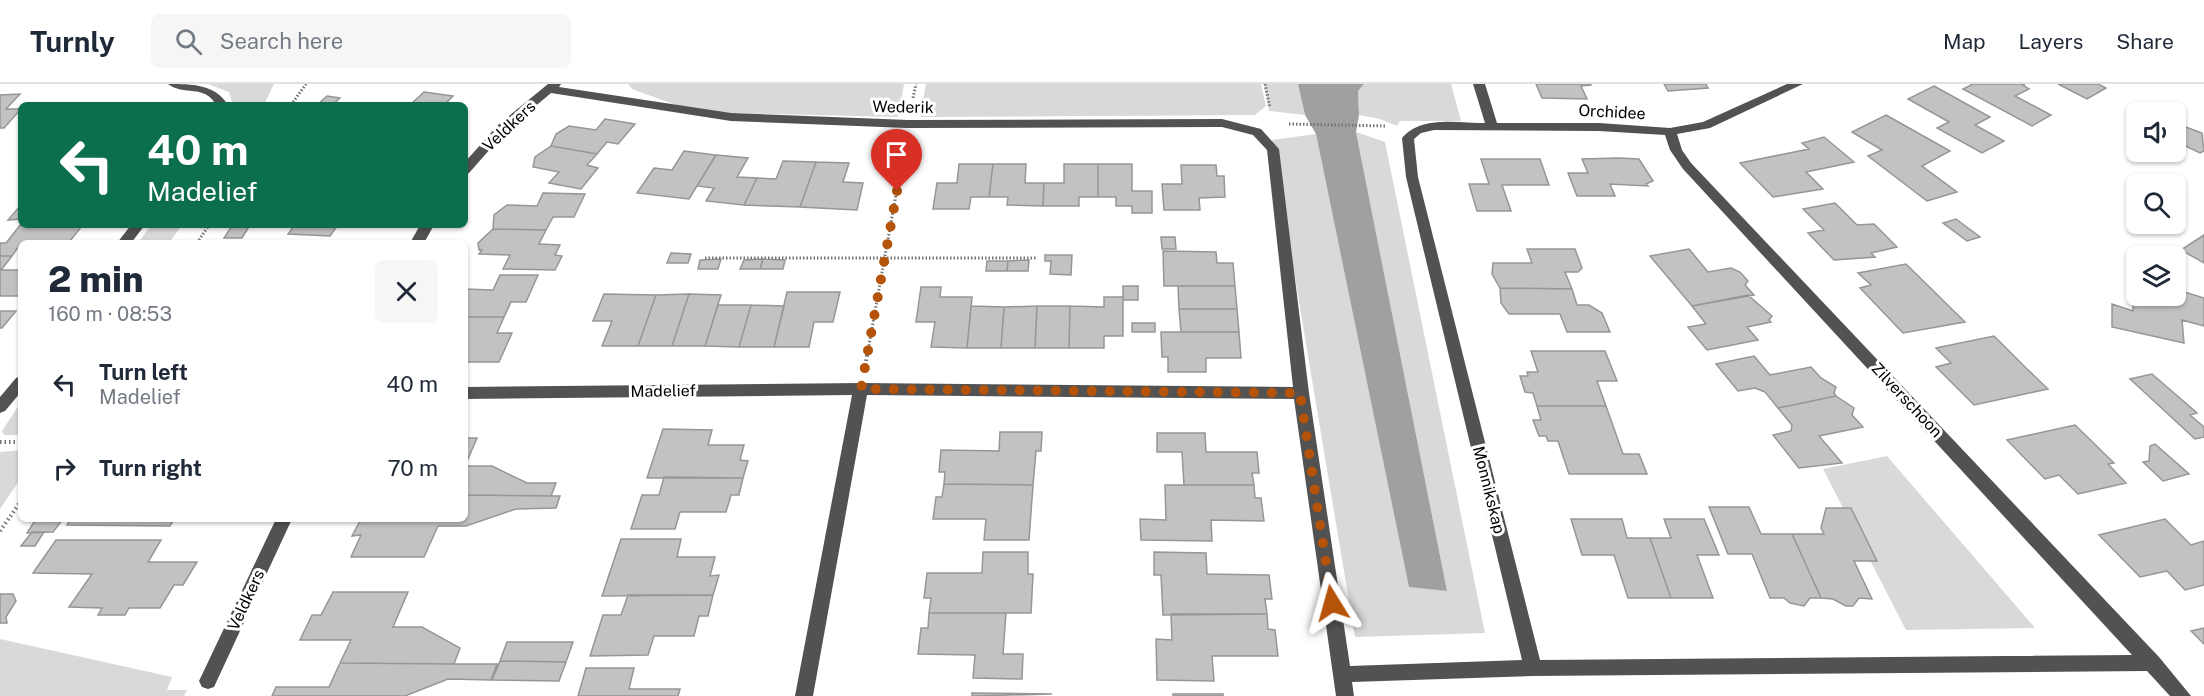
<!DOCTYPE html>
<html lang="en">
<head>
<meta charset="utf-8">
<style>
  :root { --surface:#fff; --page:#f6f6f7; --text:#1f2937; --muted:#747a83; --line:#e0e1e3 }
  body { margin:0; font-family:"Public Sans",sans-serif; background:var(--page); color:var(--text); height:100vh; display:flex; flex-direction:column; font-size:22px; white-space:nowrap }
  * { box-sizing:border-box; margin:0 }
  p { font-size:20px; color:var(--muted) }
  .icon { flex:none; width:33px; height:33px; fill:none; stroke:currentColor; stroke-width:2; stroke-linecap:round; stroke-linejoin:round }
  .map { position:relative; flex:1; overflow:hidden }
  .panel { position:absolute; left:18px; top:156px; width:450px; height:282px; display:flex; flex-direction:column; background:var(--surface); border-radius:9px; box-shadow:0 2px 4px #0004 }
  .panel>* { flex:none }
  .top-card { position:absolute; left:18px; top:18px; width:450px; height:126px; border-radius:9px; box-shadow:0 2px 4px #0004; background:#0b6e4f; color:#fff; overflow:hidden }
  .tools { position:absolute; left:2126px; top:18px; display:grid; gap:12px }
  .tools a { display:grid; place-items:center; width:60px; height:60px; border-radius:9px; background:var(--surface); box-shadow:0 2px 4px #0004; font-size:30px }
  .pin { position:absolute; display:grid; place-items:center; width:51px; height:51px; color:#fff; margin:-62px -26px; border-radius:50% 50% 50% 0; rotate:-45deg; box-shadow:0 0 6px #0007 }
  .pin .icon { rotate:45deg }
  .me { position:absolute; width:66px; margin:-33px; rotate:352deg; stroke-linejoin:round; filter:drop-shadow(0 0 4px #0008) }
  .turn { display:flex; align-items:center; gap:21px; height:126px; padding:0 30px; font-size:27px }
  .turn .icon { width:78px; height:78px; stroke-width:2.5 }
  .turn b { display:block; font-size:42px; line-height:51px }
  .round { display:grid; place-items:center; flex:none; width:63px; height:63px; border-radius:9px; background:var(--page) }
  .headline { display:flex; align-items:center; justify-content:space-between; height:102px; padding:0 30px }
  h1 { font-size:36px; font-weight:800; line-height:45px }
  ul { padding:0; list-style:none }
  li { display:flex; align-items:center; gap:18px; height:84px; padding:0 30px }
  li div { flex:1 }
  li b { display:block; font-size:22px }
  li em { font-style:normal }
  header { display:flex; align-items:center; gap:36px; box-sizing:border-box; height:84px; padding:0 30px; background:var(--surface); border-bottom:2px solid var(--line) }
  header strong { font-size:28px }
  nav { display:flex; gap:33px; margin-inline-start:auto; font-size:21px }
  .search { width:420px; height:54px; background:var(--page); display:flex; align-items:center; gap:15px; box-sizing:border-box; padding:0 21px; border-radius:9px; color:var(--muted); font-size:22px }
  .map>svg:first-child { display:block }
  .green { fill:#d9d9d9 }
  .water { fill:#a0a0a0 }
  .building { fill:#c2c2c2; stroke:#969696; stroke-width:1.5 }
  .lines { fill:none; stroke-linecap:round; stroke-linejoin:round }
  .path-far1 { stroke:#747474; stroke-width:3; stroke-dasharray:1.5 2; stroke-linecap:butt }
  .path { stroke:#747474; stroke-width:4; stroke-dasharray:1.5 3; stroke-linecap:butt }
  .minor { fill:#525252; fill-rule:evenodd }
  .route { stroke:#b45309; stroke-width:10; stroke-dasharray:0 18 }
  .labels { text-anchor:middle; dominant-baseline:central; stroke-width:6; stroke-linejoin:round; paint-order:stroke }
  .street-label { font-size:16px; fill:#000; stroke:#fff }
</style>
</head>
<body>
<header>
<strong>Turnly</strong>
<div class="search"><svg class="icon" aria-label="search" viewBox="0 0 24 24"><circle cx="10" cy="10" r="6"/><path d="M15 15l6 6"/></svg>Search here</div>
<nav><a>Map</a><a>Layers</a><a>Share</a></nav>
</header>
<div class="map">
<svg width="2204" height="612" viewBox="0 0 2204 612">
  <rect width="100%" height="100%" fill="#fff"/>
  <!-- green -->
  <path class="green" d="M208 0H274L264 21H233L229 8Z
    M628 0H904L898 33 695 28 632 5Z
    M926 0H1261L1266 22 1255 31 920 33Z
    M1264 0H1298L1305 31 1269 27Z
    M1364 0H1451L1461 37H1400L1397 42 1380 35 1359 31 1358 7Z
    M1356 48 1385 58 1485 549 1355 553 1272 56 1316 50 1409 502 1447 507Z
    M151 141H182L169 159H138Z
    M21 318V351H4L2 347Z
    M21 366V394L0 425V368Z
    M1887 372 2035 544 1906 546 1823 385Z
    M0 555 172 593 167 606H187L184 612H0Z"/>
  <!-- water -->
  <path class="water" d="M1298 0H1364L1358 7 1359 31 1356 48 1447 507 1409 503 1316 50 1305 31Z"/>
  <!-- building -->
  <path class="building" d="M1536 0H1591V1L1581 2 1587 15 1542 14Z
    M1664 0H1706L1708 4 1668 7Z
    M1973 0H2025L2023 1 2029 5 2015 12 2051 31 2032 42 1963 5Z
    M2058 0H2098L2106 4 2087 15Z
    M1934 2 1990 33 1975 41 2004 57 1982 69 1937 44 1949 38 1908 15Z
    M424 8 453 12 444 21H410Z
    M20 10 6 25H21L4 44H0V11Z
    M327 12 340 14 332 21H317Z
    M1886 31 1950 67 1922 82 1957 108 1927 117 1868 72 1882 66 1852 48Z
    M605 35 635 40 618 60 607 58 597 70 551 62 556 50 569 42 596 46Z
    M2183 42 2202 49 2204 67 2200 69 2175 57V46Z
    M1824 53 1854 78 1806 88 1823 105 1773 113 1740 79 1809 65 1802 59Z
    M551 62 597 70 587 81 598 84 581 105 549 99 559 88 533 83 535 73Z
    M684 67 716 71 689 115 637 109 654 84 672 86Z
    M716 71 748 74 737 93 757 94 744 121 706 117 714 104 697 102Z
    M1619 74 1639 75 1653 97 1646 100 1648 102 1610 100 1615 112H1577L1568 89H1588L1582 75Z
    M1481 75H1540L1549 101H1502L1511 127H1477L1469 100H1489Z
    M783 77 816 78 800 123 744 121 757 94 776 95Z
    M816 78 849 79 843 98 863 99 857 126 800 123Z
    M959 80H993L989 113H971L969 125H933L937 99H957Z
    M993 80H1026L1025 99H1044L1043 122 1007 121 1008 113H989Z
    M1064 80H1098V113H1079V122H1043L1044 99H1064Z
    M1098 80H1132V107H1152V129H1132V122H1116V113H1098Z
    M1181 81H1216L1217 92H1224L1225 113 1199 114 1200 126H1164L1162 100H1182Z
    M543 109 585 110 574 133H553L546 146 493 145 494 131 507 121 537 122Z
    M1835 119 1857 141 1874 140 1897 163 1871 169 1875 173 1834 176 1808 149 1824 146 1803 125Z
    M20 122 21 135 8 136Z
    M1956 135 1980 153 1967 157 1943 139Z
    M21 140 78 141 82 142 70 157 21 159 12 172H0V159H6Z
    M250 141 242 154H224L232 142Z
    M295 141H338L330 152 288 150Z
    M493 145 546 146 539 160 560 161 555 171 562 172 555 186 503 185 510 171 479 170 482 166H479L478 159Z
    M2204 151V179L2181 166Z
    M1161 153H1175L1176 165H1162Z
    M1527 165H1575L1582 184 1578 188H1565L1572 205 1500 204 1492 190 1493 179H1532Z
    M1689 165 1708 188 1731 184 1740 188 1748 197 1745 201 1754 211 1692 222 1650 172Z
    M1163 167 1216 168 1217 179H1233L1235 202H1164Z
    M671 169 691 170 688 179H667Z
    M1045 171H1072L1071 191 1050 190 1051 177H1045Z
    M0 172H12L1 186H21V212H0Z
    M721 175 718 185H698L700 176Z
    M763 175 760 185H740L744 176Z
    M763 175 785 176 783 185H760Z
    M1029 176 1028 187H1007L1008 177Z
    M987 177H1008L1007 187H986Z
    M1906 180 1965 238 1903 249 1860 204 1871 201 1858 189Z
    M500 191H538L526 218H511L504 233H465V205L493 206Z
    M2133 193 2136 194V212H2175V205L2204 214V242L2182 236 2184 259 2112 243V220L2133 227Z
    M1123 202H1138V216H1123Z
    M1178 202H1235L1237 225H1179Z
    M921 203H941L940 213H972L967 264 931 263 935 238H916Z
    M1500 204 1572 205 1577 221H1589L1602 229 1610 248H1567L1560 230H1509L1501 219Z
    M787 208H840L833 238H814L809 263H774Z
    M604 210 656 211 638 262H602L612 237H593Z
    M689 210 672 262H638L656 211Z
    M689 210 721 211 705 262H672Z
    M1748 211 1772 232 1769 236 1771 238 1747 243 1758 256 1707 266 1688 243 1706 240 1692 222Z
    M1104 213H1123V252H1104V264H1069L1070 222 1104 223Z
    M718 221H751L739 263 705 262Z
    M751 221 784 222 774 263H739Z
    M971 222 1004 223 1001 264H967Z
    M1037 222 1035 264H1001L1004 223Z
    M1037 222H1070L1069 264H1035Z
    M1179 225H1237L1239 248H1181Z
    M0 227H16L2 244H0Z
    M465 233H504L497 249H512L499 278H465Z
    M1132 239H1155V248H1132Z
    M1161 248H1239L1241 274H1206V288H1168V273H1162Z
    M1994 252 2025 283 2048 305 1974 321 1936 283 1951 279 1936 264Z
    M1531 267H1605L1617 297H1597L1606 322H1537L1533 309 1525 308 1520 292H1528L1527 288H1538Z
    M1754 272 1770 291 1811 283 1821 294 1836 303 1834 309 1836 312 1778 324 1765 308 1755 304 1738 307 1716 280Z
    M2152 290 2197 329 2190 331 2204 343V353L2195 355 2130 295Z
    M1836 312 1854 324 1852 331 1863 343 1819 352 1842 379 1799 384 1773 351 1791 347 1792 341 1778 324Z
    M1537 322H1606L1623 370H1639L1647 390H1569L1558 357H1548L1546 352H1539L1533 336H1541Z
    M2075 341 2114 379 2108 380 2126 399 2078 410 2059 391 2045 395 2007 356Z
    M663 345 712 346 708 361H744L740 376 748 377 743 394H647Z
    M1000 348H1042L1041 367H1036L1033 401 944 400 945 388H939L941 366 999 367Z
    M1157 349H1205L1206 368H1257L1259 389H1252L1254 401H1184L1182 368H1157Z
    M465 354H477L465 382H492L527 399H556L551 412 465 411Z
    M2155 360 2189 390 2163 397 2143 378 2149 377 2150 362Z
    M664 393 743 394 739 411H731L726 428H680L675 445H631L642 411H659Z
    M944 400 1033 401 1029 456H984L986 435H933L936 413H942Z
    M1165 401H1254L1255 414H1261L1264 437 1211 436 1212 457 1141 456 1140 435 1166 436Z
    M465 411 560 412 556 424 516 425 466 442H438L424 473H351L361 451 352 452 361 435H465Z
    M1709 423H1749L1761 450H1792L1821 514H1810L1804 522 1790 519 1784 514H1770L1752 470H1728Z
    M1826 424H1851L1877 477H1854L1872 515 1859 514 1853 522H1846L1833 515 1821 514 1792 450H1824L1821 444Z
    M36 435H63L53 448 27 449Z
    M71 435H174L170 442 67 441Z
    M1571 435H1622L1627 454H1650L1671 514H1628L1614 471H1582Z
    M1664 435H1704L1719 471H1697L1713 514H1671L1650 454H1671Z
    M2165 435 2191 461 2204 457V501L2185 506 2167 487 2140 493 2099 451Z
    M32 448H44L35 462H21Z
    M621 455H681L677 473H715L710 492 719 491 713 511 602 512Z
    M56 456H161L148 478H197L183 501H174L160 524H129L125 531H98L102 524 69 523 92 490 33 489Z
    M983 468H1028V490H1033L1031 529H929L931 514H924L927 489H982Z
    M1154 468 1206 469 1207 490 1269 491 1272 515H1265L1267 530 1163 531 1161 491H1154Z
    M333 508H408L393 543H422L460 564 454 580 340 579 351 556H300L312 531H321Z
    M0 510H13L16 517 6 533 7 539H0Z
    M628 511H713L708 532H699L694 552H654L648 571 590 572 603 531H621Z
    M929 529H1006L1003 570H1023L1022 595 973 594 975 571 918 570 921 544H928Z
    M1171 530H1267L1268 545 1275 546 1278 572H1212L1214 597 1157 596 1156 555 1172 556Z
    M2204 544V560L2191 547Z
    M507 558H573L566 578 500 577Z
    M500 577 566 578 559 597 492 596Z
    M340 579 454 580H497L491 596 448 595 405 612H272L276 603H329Z
    M586 584H634L629 605H680L678 612H578Z
    M972 609 1052 610 972 612Z
    M1173 610H1223V612H1173Z"/>
  <g class="lines">
    <!-- path-far1 -->
    <path class="path-far1" d="M1265 0 1270 24
      M913 14 916 0
      M291 21 306 0
      M1289 40 1387 42
      M197 159 209 141
      M705 174H1037
      M867 272 904 66"/>
    <!-- path -->
    <path class="path" d="M866 277 867 271
      M0 358H21
      M0 447 21 417"/>
    <!-- minor -->
    <path class="minor" d="M168 0C192 0 215 0 228 21H216C205 0 183 12 168 0Z
      M548 0H561L559 3 731 29 908 36 1222 35 1261 45 1279 65 1309 309 1350 582 1522 576 1406 93 1402 54C1421 31 1459 39 1485 39L1473 0H1485L1497 39H1599L1670 44 1703 38 1787 0H1803L1710 44 1677 50 1682 66 1691 79 2159 573 2191 612H2170L2147 587 1533 592 1352 598 1354 612H1336L1294 315 867 311 813 612H795L852 311 465 315V303L861 299 1293 303 1267 66 1253 51 1222 43 908 44 731 37 551 9 506 47 469 89 465 90V78L498 41ZM1434 46 1599 47 1665 51 1670 66 1683 85 2132 571 1540 576 1418 93 1414 55 1421 49Z
      M131 141H145L131 159H117Z
      M420 141H434L424 159H410Z
      M21 292V308L5 327 0 329V313L16 294Z
      M276 435H292L214 603 208 605 202 603 199 597Z"/>
  </g>
  <g class="lines">
    <!-- route -->
    <path class="route" d="M897 107 861 305 1300 309 1332 519"/>
  </g>
  <g class="labels">
    <!-- street labels -->
    <g class="street-label">
      <text transform="translate(903 23) rotate(1)">Wederik</text>
      <text transform="translate(1612 28) rotate(3)">Orchidee</text>
      <text transform="translate(509 42) rotate(-43)">Veldkers</text>
      <text transform="translate(663 307) rotate(-1)">Madelief</text>
      <text transform="translate(1907 316) rotate(47)">Zilverschoon</text>
      <text transform="translate(1489 406) rotate(76)">Monnikskap</text>
      <text transform="translate(246 516) rotate(-65)">Veldkers</text>
    </g>
  </g>
</svg>
<div class="tools">
<a><svg class="icon" aria-label="sound" viewBox="0 0 24 24"><path d="M4 9h4l5-4v14l-5-4H4zM17 9q2 3 0 6"/></svg></a>
<a><svg class="icon" aria-label="search" viewBox="0 0 24 24"><circle cx="10" cy="10" r="6"/><path d="M15 15l6 6"/></svg></a>
<a><svg class="icon" aria-label="layers" viewBox="0 0 24 24"><path d="M12 4l9 5-9 5-9-5zM3 14l9 5 9-5"/></svg></a>
</div>
<div class="pin" style="left:897px;top:107px;background:#d93025"><svg class="icon" aria-label="arrive" viewBox="0 0 24 24"><path d="M6 21V4h12l-3 4 3 4H6"/></svg></div>
<svg class="me" style="left:1332px;top:519px" viewBox="-20 -20 40 40"><path d="M0-17L14 15 0 8-14 15z" fill="#b45309" stroke="#fff" stroke-width="4"/></svg>
<div class="top-card">
<div class="turn"><svg class="icon" aria-label="left" viewBox="0 0 24 24"><path d="M17 20v-9H6M10 6l-5 5 5 5"/></svg><div><b>40 m</b>Madelief</div></div>
</div>
<section class="panel">
<div class="headline"><div><h1>2 min</h1><p>160 m · 08:53</p></div><a class="round"><svg class="icon" aria-label="close" viewBox="0 0 24 24"><path d="M6 6l12 12M18 6L6 18"/></svg></a></div>
<ul>
<li><svg class="icon" aria-label="left" viewBox="0 0 24 24"><path d="M17 20v-9H6M10 6l-5 5 5 5"/></svg><div><b>Turn left</b><p>Madelief</p></div><em>40 m</em></li>
<li><svg class="icon" aria-label="right" viewBox="0 0 24 24"><path d="M7 20v-9h11M14 6l5 5-5 5"/></svg><div><b>Turn right</b></div><em>70 m</em></li>
</ul>
</section>
</div>
</body>
</html>
